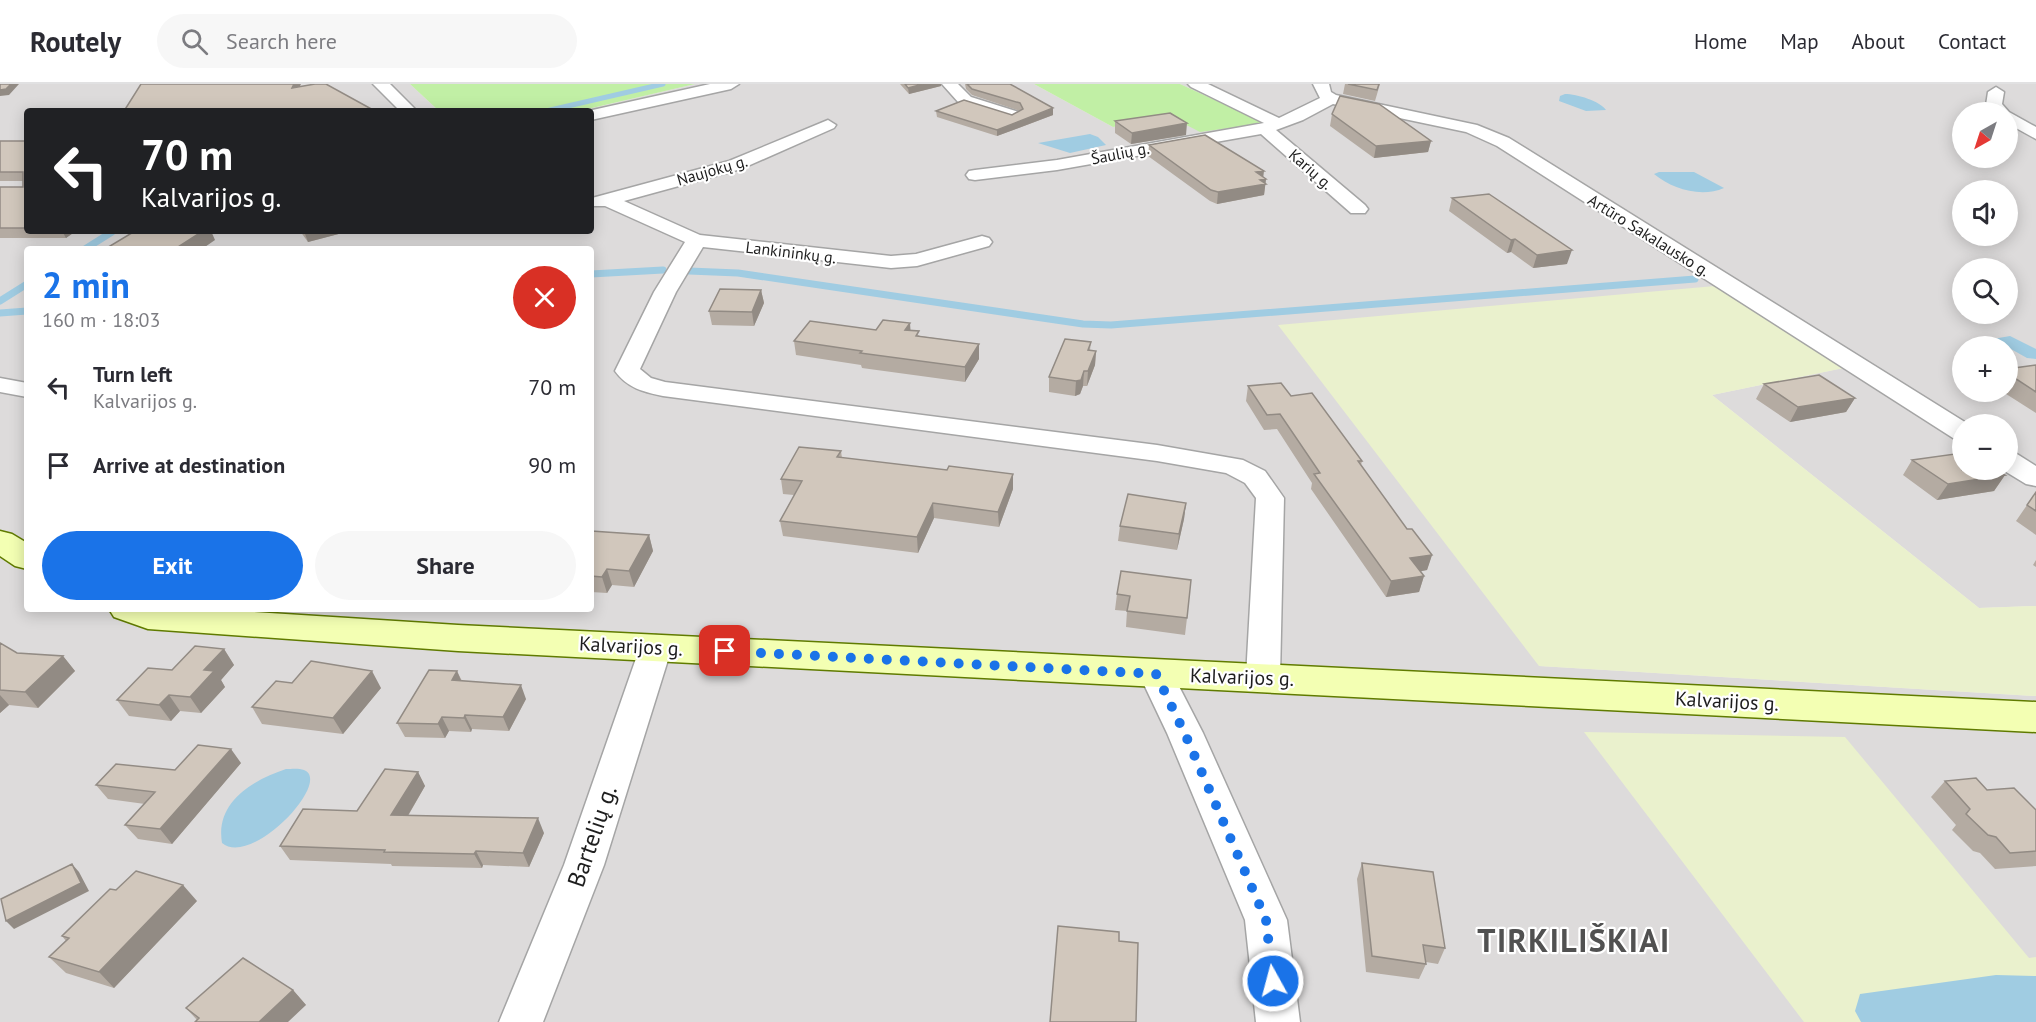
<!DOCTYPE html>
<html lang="en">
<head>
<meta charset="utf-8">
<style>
  :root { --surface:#fff; --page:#f7f7f7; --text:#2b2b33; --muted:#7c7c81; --line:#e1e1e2; --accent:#1a73e8 }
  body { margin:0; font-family:"PT Sans",sans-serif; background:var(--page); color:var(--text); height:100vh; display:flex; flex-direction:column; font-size:22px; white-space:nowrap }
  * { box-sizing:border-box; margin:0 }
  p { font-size:20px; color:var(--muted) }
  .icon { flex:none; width:33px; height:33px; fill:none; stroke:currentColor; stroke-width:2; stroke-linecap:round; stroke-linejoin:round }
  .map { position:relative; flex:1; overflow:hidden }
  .sheet { position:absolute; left:24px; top:162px; width:570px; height:366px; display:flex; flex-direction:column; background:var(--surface); border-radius:6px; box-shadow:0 3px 15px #0003 }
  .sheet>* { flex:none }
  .banner { position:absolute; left:24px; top:24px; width:570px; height:126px; border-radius:6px; box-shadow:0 3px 15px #0003; background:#202124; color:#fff; overflow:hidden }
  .needle { width:39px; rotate:219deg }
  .buttons { position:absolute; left:1952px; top:18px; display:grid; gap:12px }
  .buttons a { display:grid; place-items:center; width:66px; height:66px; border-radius:50%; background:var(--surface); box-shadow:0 3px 15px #0003; font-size:30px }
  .pin { position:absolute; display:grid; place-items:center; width:51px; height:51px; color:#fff; margin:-26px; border-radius:12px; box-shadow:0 3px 9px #0006 }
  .me { position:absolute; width:66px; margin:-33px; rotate:353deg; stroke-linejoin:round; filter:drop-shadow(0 0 4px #0008) }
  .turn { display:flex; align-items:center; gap:21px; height:126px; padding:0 18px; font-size:27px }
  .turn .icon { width:78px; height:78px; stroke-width:2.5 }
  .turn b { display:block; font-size:42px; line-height:51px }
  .round { display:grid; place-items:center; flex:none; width:63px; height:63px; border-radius:32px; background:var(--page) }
  .overview { display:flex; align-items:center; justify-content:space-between; height:102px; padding:0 18px }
  h1 { font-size:36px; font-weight:700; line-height:45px; color:var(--accent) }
  .button { display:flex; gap:12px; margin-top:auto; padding:12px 18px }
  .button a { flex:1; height:69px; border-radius:36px; background:var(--accent); color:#fff; font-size:24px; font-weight:700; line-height:69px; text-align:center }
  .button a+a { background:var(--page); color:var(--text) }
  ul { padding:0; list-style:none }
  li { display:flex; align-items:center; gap:18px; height:78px; padding:0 18px }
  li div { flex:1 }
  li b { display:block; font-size:22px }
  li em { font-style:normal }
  header { display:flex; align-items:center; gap:36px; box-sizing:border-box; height:84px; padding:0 30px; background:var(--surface); border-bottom:2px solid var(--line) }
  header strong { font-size:28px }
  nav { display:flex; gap:33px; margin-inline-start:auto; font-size:21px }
  .search { width:420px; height:54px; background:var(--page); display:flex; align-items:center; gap:15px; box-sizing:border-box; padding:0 21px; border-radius:33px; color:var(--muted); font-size:22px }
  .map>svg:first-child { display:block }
  .residential { fill:#dddbdb; fill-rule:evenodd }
  .farmland { fill:#eaf1cd }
  .grass { fill:#c1efa5 }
  .water { fill:#a0cce2 }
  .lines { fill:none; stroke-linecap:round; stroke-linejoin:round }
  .stream-far1 { stroke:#a0cce2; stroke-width:5 }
  .stream { stroke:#a0cce2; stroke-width:7 }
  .minor-casing { stroke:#a5a5a5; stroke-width:3 }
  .secondary-casing { stroke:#607b00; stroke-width:3 }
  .minor { fill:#fff; fill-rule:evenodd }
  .secondary { fill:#f3ffb3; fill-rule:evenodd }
  .wall { fill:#b4aba2 }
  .shaded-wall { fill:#928b84 }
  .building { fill:#d1c7bc; stroke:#928b84; stroke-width:1.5 }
  .route { stroke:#1a73e8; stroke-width:10; stroke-dasharray:0 18 }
  .labels { text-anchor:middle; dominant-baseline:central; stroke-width:4.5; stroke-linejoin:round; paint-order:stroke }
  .far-street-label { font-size:16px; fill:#1e1e1e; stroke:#fff }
  .street-label { font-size:20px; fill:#1e1e1e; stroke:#fff }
  .near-street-label { font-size:24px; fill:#1e1e1e; stroke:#fff }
  .near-district-label { font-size:32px; font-weight:bold; letter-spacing:1.5px; fill:#515151; stroke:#fff }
</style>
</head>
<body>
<header>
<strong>Routely</strong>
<div class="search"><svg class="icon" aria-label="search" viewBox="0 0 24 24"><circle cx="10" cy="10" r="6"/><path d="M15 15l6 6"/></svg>Search here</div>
<nav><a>Home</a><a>Map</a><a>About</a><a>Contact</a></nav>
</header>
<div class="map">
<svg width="2036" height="938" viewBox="0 0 2036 938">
  <rect width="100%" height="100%" fill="#f0eee4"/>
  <!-- residential -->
  <path class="residential" d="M0 0H410L439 27H27V147H591V27H579L695 0H1034L1113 43 1171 33 1264 39 1180 0H2036V522L1979 524 1712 311 1843 284 1715 202 1540 582 2036 612V938H0ZM1962 28H2007V74H1962ZM1962 106H2007V152H1962ZM27 165H591V525H27ZM1962 184H2007V230H1962ZM1962 262H2007V308H1962ZM1962 340H2007V386H1962Z"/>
  <!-- farmland -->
  <path class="farmland" d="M1715 202 1844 284 1712 311 1979 524 2036 522V612L1539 582 1278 241Z
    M1584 648 1845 653 2029 874 2036 873V938H1804Z"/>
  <!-- grass -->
  <path class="grass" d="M410 0H695L579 27H439Z
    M1034 0H1180L1265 39 1200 48 1171 33 1113 43Z"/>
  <!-- water -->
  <path class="water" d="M1565 10C1577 10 1600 17 1606 26L1586 27 1559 17 1560 12Z
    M1090 50 1098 53 1106 61 1070 69 1038 59Z
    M1659 88H1694L1724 104C1701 114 1672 105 1654 90Z
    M2010 252 2036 265V275L2027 274 1993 255Z
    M286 685C291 685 299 684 304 686 333 697 252 784 222 759 215 718 253 696 286 685Z
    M1996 891 2036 892V938H1861L1855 927 1860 910Z"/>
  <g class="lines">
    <!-- stream-far1 -->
    <path class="stream-far1" d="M546 27 663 0
      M110 150 114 147"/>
    <!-- stream -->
    <path class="stream" d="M85 165 112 148
      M689 187 738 189 1083 240 1111 241 1695 195
      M591 190 663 186
      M0 217 27 200
      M0 229 27 227"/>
    <defs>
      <path id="minor" d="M373 0H390L417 27H400Z
        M710 0H739L731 5 591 36V27H588Z
        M942 0H958L971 13 1019 28 1021 31 1013 36 959 19Z
        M1188 0H1208L1279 34 1320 14 1313 0H1329L1331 8 1336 11 1477 41 1509 54 1968 340H1962V356L1953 354 1497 62 1466 48 1333 20 1303 36 1276 46 1365 121 1368 125 1365 129H1351L1261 50 1057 86 975 96 969 95 966 91 969 87 975 86 1057 76 1264 39 1191 3Z
        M1996 3 2004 8 2002 20 2009 28 2036 43V55L2007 39V28H1993L1986 21 1988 8Z
        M828 36 836 41 834 44 741 85 624 117 700 151 891 172 916 170 982 152 989 154 992 158 989 162 917 182 891 184 703 163 676 208 640 285 651 294 665 298 1157 361 1243 376 1265 387 1284 414 1280 593 1275 602 1263 605 1251 602 1246 593 1256 414 1245 399 1226 389 1157 377 663 312C644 308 627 304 615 287L654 208 685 158 605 122H592V114L729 77Z
        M0 294 27 299V313L0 308Z
        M2007 368 2017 370 2036 382V402L2026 400 2003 386H2007Z
        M656 551 668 555 672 563 604 781 543 938H499L564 781 640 563 644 555Z
        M1156 578 1168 581 1203 649 1287 836 1300 938H1256L1245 836 1167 649 1139 590 1144 581Z"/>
      <path id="secondary" d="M0 447 12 450 27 459V485L15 482 0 472Z
        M109 525H207L458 541 2036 618V648L458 567 148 545 114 533Z"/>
    </defs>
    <!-- minor casing -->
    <use href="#minor" class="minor-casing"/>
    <!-- secondary casing -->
    <use href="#secondary" class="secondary-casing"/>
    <!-- minor -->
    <use href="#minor" class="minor"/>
    <!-- secondary -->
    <use href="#secondary" class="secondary"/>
  </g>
  <!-- wall -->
  <path class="wall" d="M900 0H941V2L909 10Z
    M965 0H1010L1053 24V31L997 52 937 33 936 27 1012 31 1020 27 972 11 966 5Z
    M1345 0H1380L1375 17 1343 10Z
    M1332 30 1431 57 1428 68 1374 74 1330 42Z
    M1115 37 1186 51 1131 60 1115 49Z
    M0 57H27V147H76L66 154H0V103H23V97H0Z
    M1149 61 1263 93 1266 95 1264 111 1217 120 1210 117 1148 72Z
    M1452 114 1567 180 1533 184 1511 168 1507 169 1449 127Z
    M300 147H350L308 158Z
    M761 206 764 219 754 242 712 241 709 227Z
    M910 239V246L920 252 979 260V275L965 298 862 284 861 281 796 271 794 257 876 246Z
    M1091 258 1090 266 1096 267 1095 281 1087 302H1083L1080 310 1075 312 1049 308V293Z
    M2036 281V329L2003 308H2007V285Z
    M1764 300 1855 314 1846 328 1790 338 1756 315Z
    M1248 302 1291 312 1362 377 1361 381 1407 445 1432 471 1427 486 1421 487 1424 492 1419 508 1386 513 1311 405 1312 399 1277 345 1264 346 1246 317Z
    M841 367 842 374 1013 405 999 443 934 434 918 469 783 452 780 437 794 411 783 410 781 395Z
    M1912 376 2005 391 1994 407 1937 416 1903 391Z
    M2036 408V451L2016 437Z
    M1186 419 1184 435 1177 466 1118 457 1120 442Z
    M591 447 649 451 653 467 634 503 612 501 607 509 591 508Z
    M2036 476V483L2033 481Z
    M1121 487 1187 534 1185 551 1126 543 1127 527 1115 526 1117 510Z
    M0 559 17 569 63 572 75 587 38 624 9 621 0 629Z
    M224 565 234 581 221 596 225 603 201 629 180 627 171 637 129 632 117 616 172 586Z
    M457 587 462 597 526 615 509 647 472 645 471 648 449 647 445 654 405 653 397 639Z
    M292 599 381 604 343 650 262 640 252 623Z
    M241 679 172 760 138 755 125 741 145 720 108 715 96 701 175 686Z
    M418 688 425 702 408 732 544 749 529 783 483 781 482 784 392 782 391 780 290 776 280 762 357 727Z
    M1945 697 1987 706 2036 726V782L1995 785 1980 769 1973 767 1952 746 1956 741 1931 713Z
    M1362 779 1445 864 1438 880 1426 878V880L1419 895 1366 888 1357 795Z
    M197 817 114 904 66 889 49 873 66 857 62 852Z
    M293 906 306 921 197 936 186 924Z"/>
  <!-- shaded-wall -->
  <path class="shaded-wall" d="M11 0H19L9 11 0 12V6Z
    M294 0H301L295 13 292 4Z
    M923 0H941V2L909 10 908 4Z
    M1053 24V31L997 52V46Z
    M1187 39 1186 51 1131 60 1132 49Z
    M1431 57 1428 68 1374 74 1376 62Z
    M1264 87 1263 95H1266L1264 111 1217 120 1218 108 1256 88Z
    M62 147H76L66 154Z
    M203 147H211L215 156 202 165H175Z
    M304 147H350L308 158Z
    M1515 155 1511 168 1507 169 1511 156Z
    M1572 166 1567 180 1533 184 1537 171Z
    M761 206 764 219 754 242 752 228Z
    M910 239 911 253 905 246Z
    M979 260V275L965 298V283Z
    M1096 267 1095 281 1087 302 1088 287Z
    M1084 287 1083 302 1080 310 1075 312 1076 297Z
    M1855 314 1846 328 1790 338 1798 323Z
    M1013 390V405L999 443 998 428Z
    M2005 391 1994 407 1937 416 1948 400Z
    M933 419 934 434 918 469 917 453Z
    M1186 419 1184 435 1177 466 1179 450Z
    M649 451 653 467 634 503 629 487Z
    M1432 471 1427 486 1406 490 1410 474Z
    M607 485 612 501 607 509 602 493Z
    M1424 492 1419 508 1386 513 1391 497Z
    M224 565 234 581 221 596 225 603 201 629 190 613 204 586Z
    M63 572 75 587 38 624 25 608Z
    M372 587 381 604 343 650 333 634Z
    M457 587 463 601 452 596Z
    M521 601 526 615 509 647 503 633Z
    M0 611 9 621 0 629Z
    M169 611 180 627 171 637 159 621Z
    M465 631 472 645 471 648 464 634Z
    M442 633 449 647 445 654 438 640Z
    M231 665 241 679 172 760 160 745Z
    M418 688 425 702 400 745 391 731Z
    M538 734 544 749 529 783 523 769Z
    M476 767 483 781 482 784 474 770Z
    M72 780 79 788 89 807 14 845 6 837Z
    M183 801 197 817 114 904 99 888Z
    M293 906 306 921 288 938H259Z"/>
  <!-- building -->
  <path class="building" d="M0 0H11L6 5 0 6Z
    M141 0H294L292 4 315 0H326L375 27H124Z
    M905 0H923L908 4Z
    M967 0H1010L1053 24 997 46 936 27 964 16 1012 31 1023 25 1020 19 972 5Z
    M1348 0H1379L1377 6Z
    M1340 12 1379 20 1431 57 1376 62 1332 30Z
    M1170 29 1187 39 1132 49 1115 37Z
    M1205 51 1264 87 1256 88 1266 95 1260 96 1266 100 1218 108 1211 106 1149 61Z
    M0 57H27V144H0V103H23V88H0Z
    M1489 110 1572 166 1537 171 1515 155 1511 156 1452 114Z
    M135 147H203L175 165H105Z
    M720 205 761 206 752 228 709 227Z
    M883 236 910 239 905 246 919 247 916 252 979 260 965 283 860 269 862 267 794 257 810 237 876 246Z
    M1065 255 1091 258 1088 266 1096 267 1088 287H1084L1081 296 1076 297 1049 293Z
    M2036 281V308L2007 289V285Z
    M1819 291 1855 314 1798 323 1764 300Z
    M1281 299 1291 312 1312 309 1362 377H1358L1407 445H1412L1432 471 1410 474 1424 492 1391 497 1314 390 1320 389 1280 330 1267 331 1248 302Z
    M799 363 841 367 837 373 947 386 949 382 1013 390 998 428 933 419 917 453 780 437 802 397 781 395Z
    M1962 369V386H1995L2005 391 1948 400 1912 376Z
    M2036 408V427L2027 421Z
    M1128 410 1186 419 1179 450 1120 442Z
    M591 447 649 451 629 487 607 485 602 493 591 492Z
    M1121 487 1191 496 1187 534 1127 527 1130 512 1117 510Z
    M0 559 17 569 63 572 25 608 0 606Z
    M195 562 224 565 204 586 214 587 190 613 169 611 159 621 117 616 148 584 172 586Z
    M311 577 372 587 333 634 252 623 276 597 292 599Z
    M429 586 457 587 452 596 521 601 503 633 465 631 464 634 442 633 438 640 397 639Z
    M198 661 231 665 160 745 125 741 155 708 96 701 116 680 175 686Z
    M385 685 418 688 391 731 538 734 523 769 476 767 474 770 384 768 385 766 280 762 303 725 357 727Z
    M1976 694 1987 706 2014 704 2036 726V767L2010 769 1996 753 1988 751 1966 730 1970 725 1945 697Z
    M1362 779 1433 788 1445 864 1423 861 1426 880 1372 872Z
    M72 780 81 799 6 837 1 815Z
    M136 787 183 801 99 888 49 873 69 854 62 852 110 805 116 806Z
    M1058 842 1119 848V857L1138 859 1136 938H1050Z
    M243 874 293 906 259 938H195L199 934 186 924Z"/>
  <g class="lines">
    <!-- route -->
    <path class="route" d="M725 567 1156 590 1185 650 1266 836 1273 897"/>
  </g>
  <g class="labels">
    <!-- far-street labels -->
    <g class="far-street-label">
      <text transform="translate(1120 69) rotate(-11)">Šaulių g.</text>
      <text transform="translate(1311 85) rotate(41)">Karių g.</text>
      <text transform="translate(712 86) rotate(-16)">Naujokų g.</text>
      <text transform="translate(1649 151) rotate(32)">Artūro Sakalausko g.</text>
      <text transform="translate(791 168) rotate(7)">Lankininkų g.</text>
    </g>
    <!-- street labels -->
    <g class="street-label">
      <text transform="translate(631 562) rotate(3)">Kalvarijos g.</text>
      <text transform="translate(1242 593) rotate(2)">Kalvarijos g.</text>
      <text transform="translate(1727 617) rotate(3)">Kalvarijos g.</text>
    </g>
    <!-- near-street labels -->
    <g class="near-street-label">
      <text transform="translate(592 752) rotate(-71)">Bartelių g.</text>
    </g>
    <!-- near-district labels -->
    <g class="near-district-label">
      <text x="1574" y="856">TIRKILIŠKIAI</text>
    </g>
  </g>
</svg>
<div class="buttons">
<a><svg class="needle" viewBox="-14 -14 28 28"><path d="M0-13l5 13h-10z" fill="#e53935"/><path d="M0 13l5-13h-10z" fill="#7c7c81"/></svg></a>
<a><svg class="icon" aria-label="sound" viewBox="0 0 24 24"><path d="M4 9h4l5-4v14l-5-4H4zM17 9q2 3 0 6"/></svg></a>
<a><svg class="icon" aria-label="search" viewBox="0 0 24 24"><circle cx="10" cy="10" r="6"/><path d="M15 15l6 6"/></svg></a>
<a>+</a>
<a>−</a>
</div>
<div class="pin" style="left:725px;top:567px;background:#d93025"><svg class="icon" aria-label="arrive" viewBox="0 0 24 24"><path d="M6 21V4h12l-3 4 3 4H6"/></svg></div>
<svg class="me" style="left:1273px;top:897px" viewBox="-20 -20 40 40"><circle r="17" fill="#1a73e8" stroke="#fff" stroke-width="3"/><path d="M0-11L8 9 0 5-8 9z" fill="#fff"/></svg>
<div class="banner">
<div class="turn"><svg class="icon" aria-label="left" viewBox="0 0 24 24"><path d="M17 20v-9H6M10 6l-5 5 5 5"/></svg><div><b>70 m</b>Kalvarijos g.</div></div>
</div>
<section class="sheet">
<div class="overview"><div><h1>2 min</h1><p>160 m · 18:03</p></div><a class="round" style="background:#d93025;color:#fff"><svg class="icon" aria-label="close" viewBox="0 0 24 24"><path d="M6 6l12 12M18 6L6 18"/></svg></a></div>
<ul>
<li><svg class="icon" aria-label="left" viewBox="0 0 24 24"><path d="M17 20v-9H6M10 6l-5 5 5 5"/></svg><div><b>Turn left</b><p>Kalvarijos g.</p></div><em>70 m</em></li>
<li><svg class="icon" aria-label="arrive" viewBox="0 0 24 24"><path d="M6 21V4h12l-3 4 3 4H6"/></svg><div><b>Arrive at destination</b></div><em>90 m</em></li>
</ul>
<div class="button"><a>Exit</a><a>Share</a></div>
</section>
</div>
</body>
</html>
